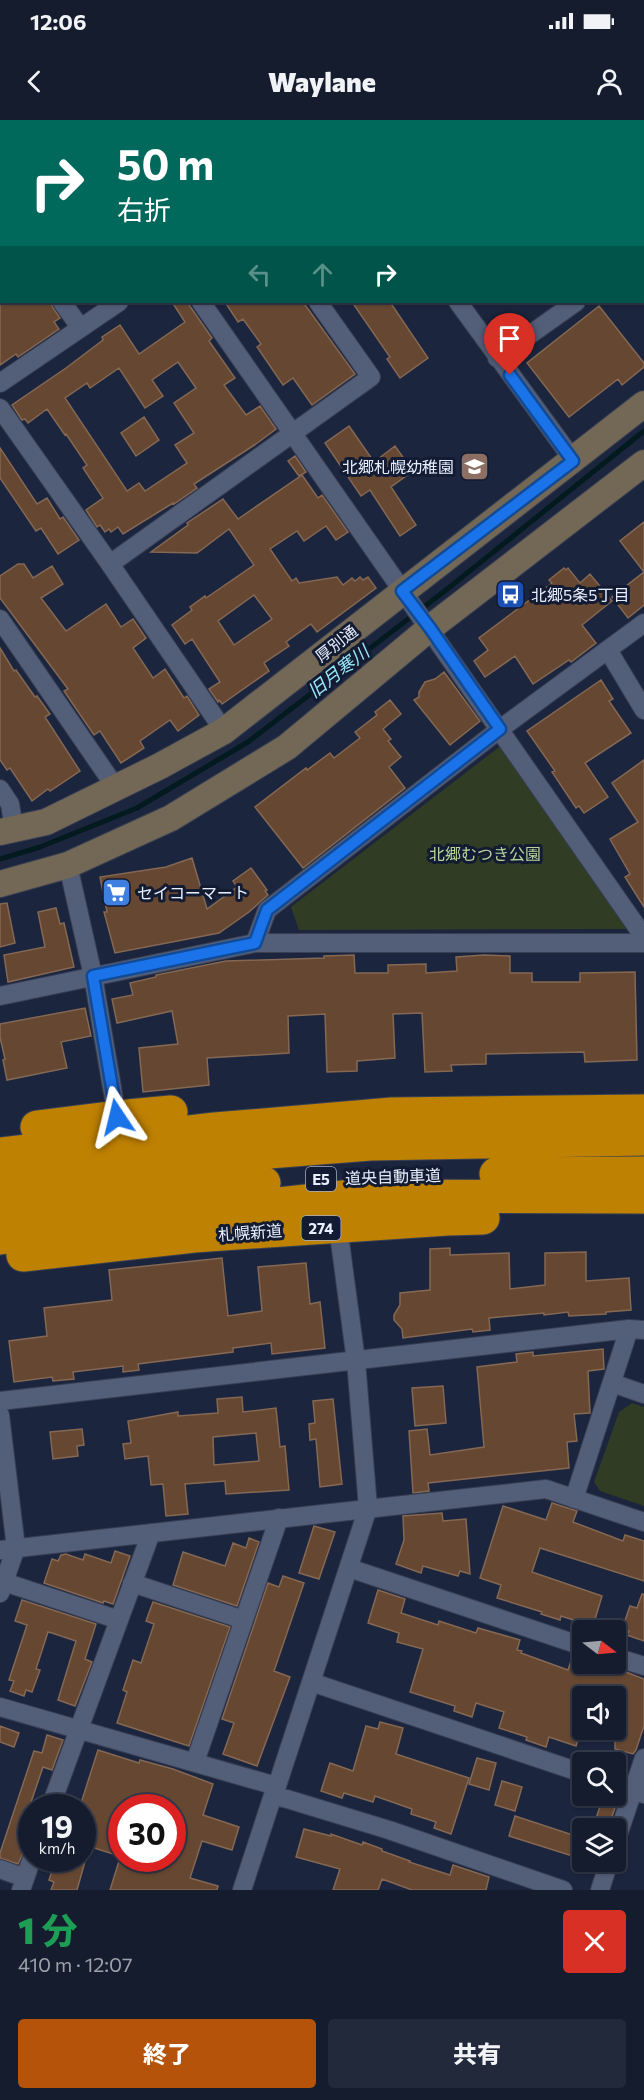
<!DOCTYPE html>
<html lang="ja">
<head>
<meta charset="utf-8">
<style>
  :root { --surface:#141c2e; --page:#21293a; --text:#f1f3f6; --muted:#9da1aa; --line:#333a4a; --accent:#b45309 }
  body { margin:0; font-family:Commissioner,"Noto Sans JP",sans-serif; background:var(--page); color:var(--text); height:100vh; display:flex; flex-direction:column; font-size:22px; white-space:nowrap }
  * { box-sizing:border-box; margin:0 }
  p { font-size:20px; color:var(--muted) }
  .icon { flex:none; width:33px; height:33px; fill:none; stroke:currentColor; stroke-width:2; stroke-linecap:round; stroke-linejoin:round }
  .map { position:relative; height:1770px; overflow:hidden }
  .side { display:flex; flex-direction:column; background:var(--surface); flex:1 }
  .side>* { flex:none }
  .banner { position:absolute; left:0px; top:0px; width:645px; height:183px; box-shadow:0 2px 4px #0004,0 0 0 2px var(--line); background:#00695c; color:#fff; overflow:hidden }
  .needle { width:39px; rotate:106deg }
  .controls { position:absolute; left:572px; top:1500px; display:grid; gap:12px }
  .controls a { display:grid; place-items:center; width:54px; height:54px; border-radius:6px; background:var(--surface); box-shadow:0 2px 4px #0004,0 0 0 2px var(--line); font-size:30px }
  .speed { position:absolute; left:18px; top:1674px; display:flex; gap:12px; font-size:30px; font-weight:700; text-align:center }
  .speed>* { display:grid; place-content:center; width:78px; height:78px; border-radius:50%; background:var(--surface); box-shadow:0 2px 4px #0004,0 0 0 2px var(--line); line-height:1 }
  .speed small { font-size:15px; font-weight:400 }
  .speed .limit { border:9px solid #d22; background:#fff; color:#111 }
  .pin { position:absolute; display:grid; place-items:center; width:51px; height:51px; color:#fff; margin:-62px -26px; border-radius:50% 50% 50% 0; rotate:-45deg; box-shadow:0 0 6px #0007 }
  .pin .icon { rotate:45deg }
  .me { position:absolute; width:66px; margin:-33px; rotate:350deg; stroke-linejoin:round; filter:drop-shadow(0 0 4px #0008) }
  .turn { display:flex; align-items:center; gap:21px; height:126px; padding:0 18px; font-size:27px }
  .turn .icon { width:78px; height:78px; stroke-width:2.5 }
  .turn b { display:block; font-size:42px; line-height:51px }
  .lanes { display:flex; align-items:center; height:57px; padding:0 18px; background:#0003; justify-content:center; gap:30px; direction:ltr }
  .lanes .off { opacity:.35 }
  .round { display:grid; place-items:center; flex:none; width:63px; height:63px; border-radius:6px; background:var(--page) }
  .head { display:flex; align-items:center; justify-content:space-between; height:102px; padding:0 18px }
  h1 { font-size:36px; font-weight:800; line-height:45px; color:#1e9e55 }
  .primary-button { display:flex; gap:12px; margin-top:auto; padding:12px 18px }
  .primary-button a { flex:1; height:69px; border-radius:6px; background:var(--accent); color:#fff; font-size:24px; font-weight:800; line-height:69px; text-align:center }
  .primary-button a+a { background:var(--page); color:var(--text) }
  .status { display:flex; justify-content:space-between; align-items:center; height:42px; padding:0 30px; background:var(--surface); direction:ltr }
  .status svg { height:16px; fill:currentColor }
  header { display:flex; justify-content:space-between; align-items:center; height:78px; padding:0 18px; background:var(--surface); font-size:27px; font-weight:800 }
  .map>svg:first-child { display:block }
  .green { fill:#313c25 }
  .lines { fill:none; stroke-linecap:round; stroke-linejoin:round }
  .stream { stroke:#031a1f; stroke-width:5 }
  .building { fill:#654732; stroke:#846854; stroke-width:1.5; fill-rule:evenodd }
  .street-casing { stroke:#383f53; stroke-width:20 }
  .secondary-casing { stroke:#383f53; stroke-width:28 }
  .highway-casing { stroke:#383f53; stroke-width:35 }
  .street { stroke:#535e79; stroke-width:18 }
  .secondary { stroke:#736855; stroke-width:26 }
  .highway { stroke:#bf8101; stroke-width:33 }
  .route-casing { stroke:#114b97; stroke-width:15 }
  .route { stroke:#1a73e8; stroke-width:10 }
  .labels { text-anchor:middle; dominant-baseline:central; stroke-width:6; stroke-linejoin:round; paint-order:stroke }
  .shield { fill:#121b32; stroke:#a7afc2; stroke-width:1.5 }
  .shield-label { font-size:15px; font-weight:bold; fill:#e7efff }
  .poi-label { font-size:16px; fill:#e7efff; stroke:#121b32; text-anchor:start }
  .street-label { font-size:16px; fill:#e7efff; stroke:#121b32 }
  .park-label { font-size:16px; fill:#b9d59b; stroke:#121b32 }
  .water-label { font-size:18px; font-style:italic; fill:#97e7fa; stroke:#121b32 }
</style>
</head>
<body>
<div class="status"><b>12:06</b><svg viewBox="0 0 49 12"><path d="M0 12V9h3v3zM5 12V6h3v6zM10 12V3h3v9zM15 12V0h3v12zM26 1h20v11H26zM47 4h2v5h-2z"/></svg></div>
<header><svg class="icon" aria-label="back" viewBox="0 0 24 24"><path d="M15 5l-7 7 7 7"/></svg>Waylane<svg class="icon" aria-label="person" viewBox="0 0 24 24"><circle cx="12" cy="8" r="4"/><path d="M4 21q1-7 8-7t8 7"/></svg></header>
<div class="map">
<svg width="644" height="1770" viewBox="0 0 644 1770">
  <rect width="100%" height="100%" fill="#1b253d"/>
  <!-- green -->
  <path class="green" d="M499 627 509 630 630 809 299 810 291 787Z
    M632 1283 644 1287V1386L600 1371 594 1362 619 1292Z"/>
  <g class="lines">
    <!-- stream -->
    <path class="stream" d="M0 739 40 727 137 688 248 622 446 470 644 311"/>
  </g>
  <!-- building -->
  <path class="building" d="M0 182H51L53 188 60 198 54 202 59 209 18 237 16 234 0 245Z
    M172 182H187L212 218 209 221 235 258 224 265 246 295 260 286 276 309 256 324 194 364 197 368 174 384 173 383 123 414 118 407 111 412 109 409 105 412 100 405 97 407 86 390 103 378 83 348 87 345 66 314 65 315 47 289 28 303 25 299 22 300 12 285 66 248 103 220 102 217 120 205 139 234 185 202ZM178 242 196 268 174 283 194 313 175 325 187 343 145 371 139 363 127 371 65 278 87 263 90 268 119 248 145 288 163 276 152 260Z
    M225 182H303L355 254 312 285 293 258 283 265 257 227 261 224 243 199 238 202Z
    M352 182H390L428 238 400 258 387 239 390 237Z
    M599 186 644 243V247L622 265 618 259 569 297 527 243Z
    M144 297 159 320 136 336 121 313Z
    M349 306 374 342 395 326 413 351 391 367 416 405 400 416 370 370 361 376 325 323Z
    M0 328 37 384 47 378 60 399 63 397 79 420 58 434 41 408 36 411 0 358Z
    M295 336 306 352 299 356 288 341Z
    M302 355 318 378 322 375 348 412 336 420 326 406 304 421 297 411 270 429 292 461 296 458 299 463 337 457 343 465 352 458 355 461 360 457 363 460 368 457 376 468 317 512 311 504 286 522 289 526 264 543 269 551 222 584 219 580 218 582 209 569 220 562 192 519 185 524 172 505 192 490 190 487 205 476 206 478 254 445 229 409 197 433 151 432 188 405 187 403 223 379 238 399ZM254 475 272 499 234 525 218 501Z
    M644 402V452L620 421Z
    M18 444H24L33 458 52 446 63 464 41 478 66 511 106 484 121 507 133 499 146 518 133 528 153 558 165 549 184 578 187 576 199 595 178 611 170 600 140 621 144 628 121 643 100 611 94 615 64 571 68 569 0 478V456Z
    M564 448 566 450 568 448 580 463 590 454 612 481 582 505 596 523 571 542 569 540 533 564 515 536 485 557 474 541 488 530 479 518 552 463 549 460Z
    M644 452V485L628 498 612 477Z
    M0 528 14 551 16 550 35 577 37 576 50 594 45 597 80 651 50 671 48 669 32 681 10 648 7 650 0 640Z
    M444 552 480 601 450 625 414 580 419 577V572L425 562 435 559Z
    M601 560 613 579 609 581 631 613 585 643 608 677 584 693 579 686 576 688 552 652 555 651 527 611Z
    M390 580 401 594 383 609 391 619 388 621 401 637 389 647 405 668 303 748 255 687 306 648 307 650 330 633 334 638 360 618 355 612 377 595 375 592Z
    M644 640V787L625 757 630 754 610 719 638 702 612 663Z
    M192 738 207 789 237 767 233 761 251 748 267 770 265 771 268 775 249 792 219 813 115 833 104 792H107L100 757 166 747Z
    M7 783 15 823 0 827V784Z
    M56 788 60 804 64 803 74 847 8 862 4 835 45 827 38 792Z
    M354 835 355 853H388V845L426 844V853L457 851 456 837 484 835 510 836V853H532V862H580V853L635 852 637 940 585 942 584 932 486 934V944L451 945 452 951 425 952 422 893 393 894 395 938 357 941V951L327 952 325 894 288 896 289 933 207 938 209 965 143 972 139 928 178 924 172 891 117 903 112 879 133 875 130 863 156 857V855L226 841 324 838V836Z
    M85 888 91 916 61 922 67 948 7 960 3 940 5 939 0 917V904Z
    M450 1128V1135L509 1133 510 1169 545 1165V1133L586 1132V1161L629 1158 631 1190 606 1192V1194L569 1196 568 1192 544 1195V1193L489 1198 490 1210 473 1212 472 1209 403 1218 402 1209 394 1200V1195L400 1185V1173L430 1170V1129Z
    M222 1138 228 1196 262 1191 258 1147 306 1143 310 1184 320 1182 325 1228 272 1234 271 1223 233 1228V1232L138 1244 139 1250 123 1252V1246L73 1252 74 1259 53 1261 52 1257 14 1262 9 1221 47 1216 44 1188 112 1180 109 1150Z
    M603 1229 604 1249 588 1251 590 1293 574 1294 577 1321 567 1322 569 1348 428 1363 429 1371 413 1373 409 1311 427 1309 430 1335 484 1327 477 1247 517 1242 516 1234 533 1232V1236Z
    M443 1266 446 1303 415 1306 412 1268Z
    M242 1277 243 1292 276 1288 280 1327 285 1326 289 1370 226 1374 225 1361 185 1364 188 1394 166 1396 163 1364 151 1365 148 1336 125 1339 123 1324 131 1323 128 1301 178 1292V1296L218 1293 217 1279ZM256 1313 259 1341 214 1345 213 1317Z
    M333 1279 342 1364 320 1367 316 1319 310 1320 309 1304 315 1303 313 1281Z
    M82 1309 84 1325 77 1326 78 1336 53 1339 50 1312Z
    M552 1383 577 1391 573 1402 623 1421 625 1415 644 1421V1461L540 1428 532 1452 602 1476 593 1506 561 1496 560 1500 541 1494 542 1492 497 1478 501 1465 480 1458 503 1386 546 1400Z
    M442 1393 443 1401 466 1399 470 1454 460 1451 458 1456 423 1446 421 1453 396 1444 404 1420 403 1396Z
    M314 1406 335 1412 319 1459 299 1453Z
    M249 1418 259 1422 237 1486 173 1465 183 1432 225 1446 233 1423 246 1428Z
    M115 1431 130 1436 113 1484 104 1481 103 1483 44 1463 52 1439 58 1441 61 1435 66 1434 83 1440 85 1434 111 1443Z
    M283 1456 304 1463 274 1551 290 1557 257 1646 223 1634 234 1603 222 1599 268 1463 279 1467Z
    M378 1470 405 1479 401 1493 438 1505 439 1501 476 1513 478 1508 520 1520 517 1530 522 1531 521 1533 568 1550 571 1541 606 1551 608 1545 644 1559V1606L636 1630 633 1634 615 1629V1576H582V1607L576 1626 549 1617 546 1627 526 1620 527 1617 499 1608 504 1592 476 1583 472 1597 454 1591 455 1586 410 1572 423 1529 397 1522 399 1513 368 1503Z
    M642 1474H644V1521L627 1515 629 1511 622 1509 630 1486 637 1488Z
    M22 1480 96 1504 85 1539 92 1542 75 1586 58 1580 76 1521 52 1513 48 1512 36 1549 40 1550 32 1572 26 1570 24 1576 10 1571 14 1561 9 1560 27 1505 15 1501Z
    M153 1482 230 1507 189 1626 117 1603 127 1572 123 1570 133 1540 141 1543 154 1504 146 1501Z
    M380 1602 403 1608 396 1634 469 1658 451 1714 434 1708 436 1702 411 1694 412 1689 375 1676 373 1682 344 1673 342 1678 321 1671 330 1643 353 1651 366 1606 378 1609Z
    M0 1606 19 1613 14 1627 0 1622Z
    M47 1615 63 1620 52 1650 43 1647 30 1685 33 1687 22 1718 29 1720 18 1744 0 1738V1733L34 1631 42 1633Z
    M98 1630 139 1643 140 1640 173 1649 213 1664 203 1695 239 1707 232 1730 202 1721 190 1758 218 1766 217 1770H110L120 1738H172V1688H122V1737L82 1724V1680Z
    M477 1638 496 1643 489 1670 469 1664Z
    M502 1661 522 1667 515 1691 495 1685Z
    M602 1680 616 1685 608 1708H593Z
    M515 1696 582 1718V1739L509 1716Z
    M304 1709 331 1716V1714L362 1725 363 1722 382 1729V1731L410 1741 409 1742 450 1755 453 1745 489 1757 486 1770H412L382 1759 378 1770H333L340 1749 296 1737Z
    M56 1738H86L77 1770H51L54 1762 49 1760Z"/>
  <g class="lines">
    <defs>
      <path id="street" d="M72 0 73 2
        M193 0 194 2
        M391 2 394 0
        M592 2 594 0
        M0 96 2 98
        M62 182 80 207
        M201 182 644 817
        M458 182 574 341
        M497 238 576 182
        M0 263 119 182
        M0 288 110 444 224 611
        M110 444 371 257 318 182
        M0 499 116 668
        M608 530 644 590
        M0 669 10 684 14 709
        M68 745 93 856 117 997
        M255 823 267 790 500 609 644 503
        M0 876 255 823H644
        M338 1107 356 1241 368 1388 274 1675 389 1710 563 1770
        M612 1263 644 1274
        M0 1281 629 1209 644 1210
        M0 1295 16 1428 0 1473
        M574 1379 629 1209
        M0 1430 546 1369 644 1402
        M349 1448 582 1526
        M4 1462 119 1500
        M132 1463 244 1500
        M615 1537 644 1546
        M311 1562 582 1653
        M0 1587 276 1666 242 1770
        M195 1642 279 1398
        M615 1664 644 1674
        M50 1688 151 1413
        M615 1724 644 1638
        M0 1749 25 1758
        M21 1770 32 1738
        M600 1770 609 1742"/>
      <path id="secondary" d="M0 712 46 702 160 646 224 611 644 284
        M0 764 68 745 171 698 287 627 430 508 644 343"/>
      <path id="highway" d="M37 1007 117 997 171 992
        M0 1034 215 1009 392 994 644 991
        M496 1054 644 1053
        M0 1059 121 1044 370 1024 644 1019
        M0 1092 113 1077 264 1063
        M0 1118 68 1107 352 1076 644 1077
        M23 1135 194 1116 447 1099 483 1098"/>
    </defs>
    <!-- street casing -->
    <use href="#street" class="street-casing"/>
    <!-- secondary casing -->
    <use href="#secondary" class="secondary-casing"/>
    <!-- highway casing -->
    <use href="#highway" class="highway-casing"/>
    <!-- street -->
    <use href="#street" class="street"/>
    <!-- secondary -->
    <use href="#secondary" class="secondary"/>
    <!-- highway -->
    <use href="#highway" class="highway"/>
  </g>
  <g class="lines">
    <defs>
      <path id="route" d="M117 997 93 856 255 823 267 790 500 609 430 508 402 471 573 341 510 255"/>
    </defs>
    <!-- route casing -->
    <use href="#route" class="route-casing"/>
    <!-- route -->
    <use href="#route" class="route"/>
  </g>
  <!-- icons -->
  <defs>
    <symbol id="school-square" viewBox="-11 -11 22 22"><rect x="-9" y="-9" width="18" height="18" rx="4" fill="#8d6e63" stroke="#121b32"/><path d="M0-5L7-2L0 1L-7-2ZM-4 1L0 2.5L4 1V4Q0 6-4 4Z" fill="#fff"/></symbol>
    <symbol id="bus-square" viewBox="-11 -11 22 22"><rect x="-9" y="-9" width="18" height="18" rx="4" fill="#1a4fb4" stroke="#121b32"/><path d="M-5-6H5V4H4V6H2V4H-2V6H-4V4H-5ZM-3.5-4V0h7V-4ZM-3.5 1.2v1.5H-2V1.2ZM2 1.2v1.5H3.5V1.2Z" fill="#fff"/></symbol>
    <symbol id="supermarket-square" viewBox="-11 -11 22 22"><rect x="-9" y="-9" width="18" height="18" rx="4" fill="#3f7fe0" stroke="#121b32"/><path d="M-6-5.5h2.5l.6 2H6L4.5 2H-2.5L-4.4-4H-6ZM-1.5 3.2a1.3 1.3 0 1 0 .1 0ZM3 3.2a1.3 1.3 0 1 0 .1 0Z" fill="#fff"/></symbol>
  </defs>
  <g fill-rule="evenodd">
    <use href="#school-square" x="458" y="330" width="33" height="33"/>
    <use href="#bus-square" x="494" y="458" width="33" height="33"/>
    <use href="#supermarket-square" x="100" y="756" width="33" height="33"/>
  </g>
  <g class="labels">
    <!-- shield labels -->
    <g class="shield">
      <rect x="306" y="1047" width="30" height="24" rx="4.5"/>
      <rect x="301.5" y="1096" width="39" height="24" rx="4.5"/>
    </g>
    <g class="shield-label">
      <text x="321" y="1059">E5</text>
      <text x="321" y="1108">274</text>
    </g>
    <!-- poi labels -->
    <g class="poi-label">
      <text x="454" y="346" text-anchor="end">北郷札幌幼稚園</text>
      <text x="531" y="474">北郷5条5丁目</text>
      <text x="137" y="772">セイコーマート</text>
    </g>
    <!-- street labels -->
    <g class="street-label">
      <text transform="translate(336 523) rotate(-38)">厚別通</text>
      <text transform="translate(393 1056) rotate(-2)">道央自動車道</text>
      <text transform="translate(250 1112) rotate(-4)">札幌新道</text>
    </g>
    <!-- park labels -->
    <g class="park-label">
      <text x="485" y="733">北郷むつき公園</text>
    </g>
    <!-- water labels -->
    <g class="water-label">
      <text transform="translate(338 551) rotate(-38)">旧月寒川</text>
    </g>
  </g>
</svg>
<div class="controls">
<a><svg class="needle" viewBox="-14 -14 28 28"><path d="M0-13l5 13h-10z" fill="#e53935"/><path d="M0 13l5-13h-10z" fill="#9da1aa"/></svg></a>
<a><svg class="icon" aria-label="sound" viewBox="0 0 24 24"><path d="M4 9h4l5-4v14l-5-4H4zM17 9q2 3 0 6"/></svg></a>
<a><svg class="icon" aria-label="search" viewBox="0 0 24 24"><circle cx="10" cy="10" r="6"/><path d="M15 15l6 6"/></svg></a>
<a><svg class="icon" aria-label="layers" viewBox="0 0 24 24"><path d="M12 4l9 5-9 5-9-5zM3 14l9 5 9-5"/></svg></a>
</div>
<div class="speed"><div>19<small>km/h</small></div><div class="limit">30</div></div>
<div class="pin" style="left:510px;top:255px;background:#d93025"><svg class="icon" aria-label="arrive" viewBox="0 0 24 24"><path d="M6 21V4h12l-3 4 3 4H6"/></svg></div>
<svg class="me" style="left:117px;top:997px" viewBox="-20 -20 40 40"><path d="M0-17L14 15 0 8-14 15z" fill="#1a73e8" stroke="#fff" stroke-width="4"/></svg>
<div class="banner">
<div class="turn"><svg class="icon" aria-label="right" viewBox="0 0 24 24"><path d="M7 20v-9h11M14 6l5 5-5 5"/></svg><div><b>50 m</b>右折</div></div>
<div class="lanes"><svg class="icon off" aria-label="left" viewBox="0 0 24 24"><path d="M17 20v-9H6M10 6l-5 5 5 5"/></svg><svg class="icon off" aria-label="ahead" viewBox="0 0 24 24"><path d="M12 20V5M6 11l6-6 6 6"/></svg><svg class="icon" aria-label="right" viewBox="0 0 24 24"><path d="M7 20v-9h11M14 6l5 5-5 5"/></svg></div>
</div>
</div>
<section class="side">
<div class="head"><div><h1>1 分</h1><p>410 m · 12:07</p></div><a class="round" style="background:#d93025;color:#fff"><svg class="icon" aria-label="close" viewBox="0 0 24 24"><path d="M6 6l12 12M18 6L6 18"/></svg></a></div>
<div class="primary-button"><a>終了</a><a>共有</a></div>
</section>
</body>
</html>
